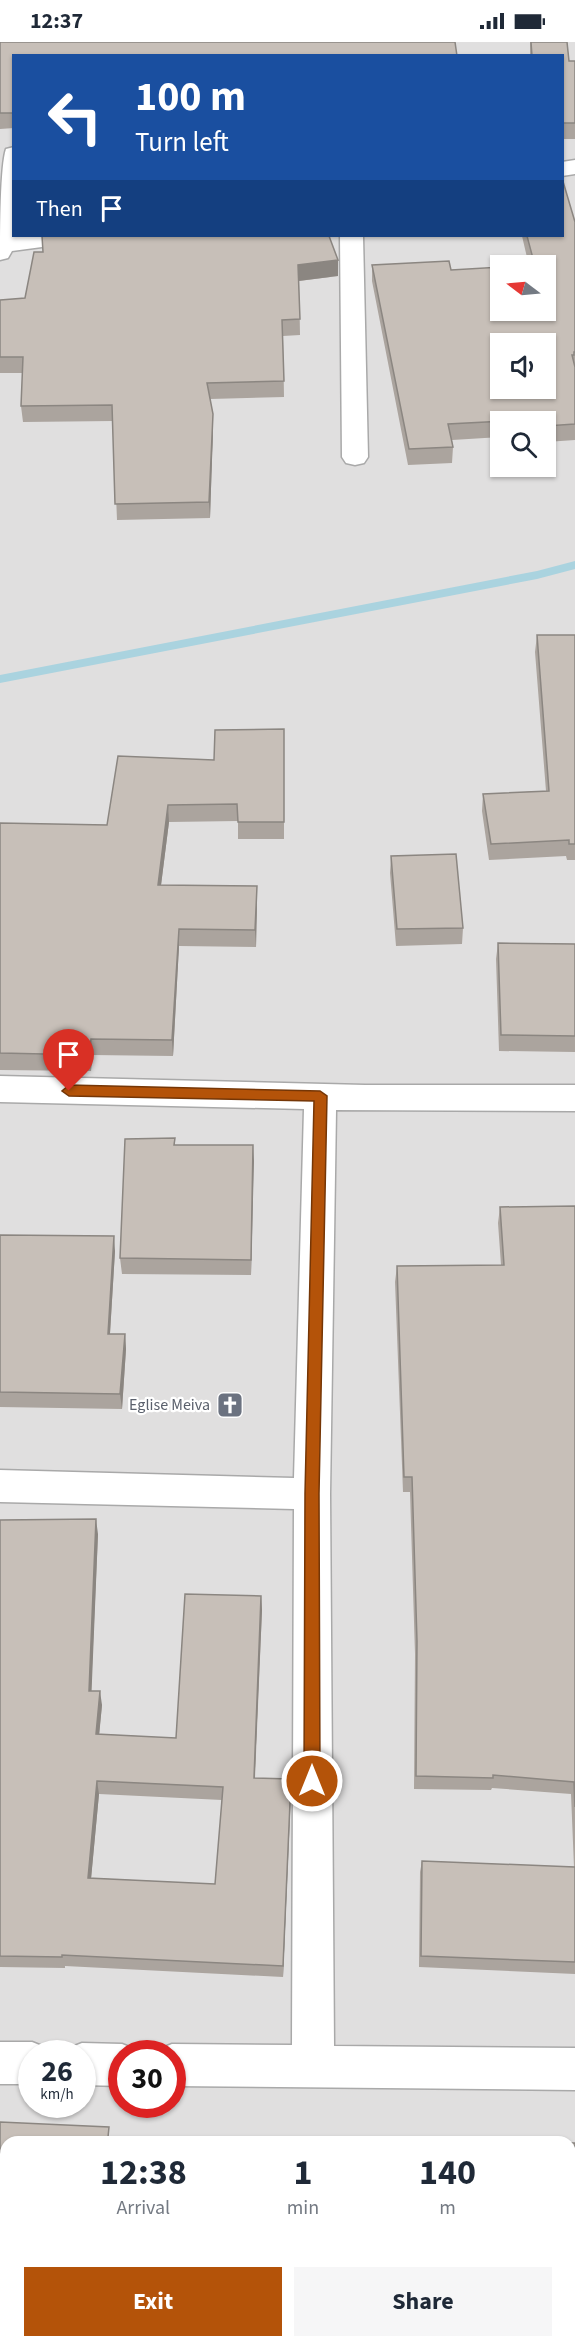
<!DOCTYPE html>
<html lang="en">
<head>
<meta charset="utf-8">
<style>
  :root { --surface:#fff; --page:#f6f6f7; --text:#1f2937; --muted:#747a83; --accent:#b45309 }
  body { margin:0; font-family:"Source Sans 3",sans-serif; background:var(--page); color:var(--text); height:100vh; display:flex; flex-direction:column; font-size:22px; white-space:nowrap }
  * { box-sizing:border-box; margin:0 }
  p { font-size:20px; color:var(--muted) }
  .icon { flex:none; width:33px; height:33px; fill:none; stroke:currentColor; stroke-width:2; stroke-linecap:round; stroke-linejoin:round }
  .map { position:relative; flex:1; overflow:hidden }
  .drawer { position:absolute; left:0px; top:2094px; width:576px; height:212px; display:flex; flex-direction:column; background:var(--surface); border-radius:18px 18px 0 0; box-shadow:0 2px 4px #0004 }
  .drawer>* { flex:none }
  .guide { position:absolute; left:12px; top:12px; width:552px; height:183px; border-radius:0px; box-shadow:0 2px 4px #0004; background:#1a4fa0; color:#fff; overflow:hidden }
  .needle { width:39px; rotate:286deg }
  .fabs { position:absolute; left:490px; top:213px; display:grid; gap:12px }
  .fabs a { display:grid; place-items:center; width:66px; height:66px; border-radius:0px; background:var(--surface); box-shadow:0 2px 4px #0004; font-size:30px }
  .speed { position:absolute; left:18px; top:1998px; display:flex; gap:12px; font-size:30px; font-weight:700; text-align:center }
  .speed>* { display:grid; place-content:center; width:78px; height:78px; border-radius:50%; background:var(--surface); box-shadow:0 2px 4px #0004; line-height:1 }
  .speed small { font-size:15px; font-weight:400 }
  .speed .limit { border:9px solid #d22; background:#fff; color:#111 }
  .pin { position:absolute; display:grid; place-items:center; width:51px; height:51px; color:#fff; margin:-62px -26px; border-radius:50% 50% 50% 0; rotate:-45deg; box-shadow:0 0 6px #0007 }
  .pin .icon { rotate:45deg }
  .me { position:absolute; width:66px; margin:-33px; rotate:0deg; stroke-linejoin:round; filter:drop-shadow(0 0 4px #0008) }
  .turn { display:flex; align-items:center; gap:21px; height:126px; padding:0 24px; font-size:27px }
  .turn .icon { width:78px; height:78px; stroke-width:2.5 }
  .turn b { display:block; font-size:42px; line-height:51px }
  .then { display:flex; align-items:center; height:57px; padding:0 24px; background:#0003; gap:12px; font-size:22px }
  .eta { display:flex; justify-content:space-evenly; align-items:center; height:102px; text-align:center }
  .eta b { font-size:36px; font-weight:700; line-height:42px }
  .action { display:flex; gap:12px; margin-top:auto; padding:12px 24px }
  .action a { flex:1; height:69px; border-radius:0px; background:var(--accent); color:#fff; font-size:24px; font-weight:700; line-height:69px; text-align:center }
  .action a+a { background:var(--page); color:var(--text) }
  .status { display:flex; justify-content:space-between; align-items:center; height:42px; padding:0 30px; background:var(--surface); direction:ltr }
  .status svg { height:16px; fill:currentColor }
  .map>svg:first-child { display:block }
  .residential { fill:#e0dfdf; fill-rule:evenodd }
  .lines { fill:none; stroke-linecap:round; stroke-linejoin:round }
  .stream { fill:#aad3df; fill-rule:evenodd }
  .minor-casing { stroke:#a9a9a9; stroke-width:3 }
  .minor { fill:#fff; fill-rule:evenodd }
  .wall { fill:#aba49e; fill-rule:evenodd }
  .shaded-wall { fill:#8b8681 }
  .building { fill:#c7bfb8; stroke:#8b8681; stroke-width:1.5; fill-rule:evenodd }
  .route { fill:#b45309; stroke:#753606; stroke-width:1.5 }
  .labels { text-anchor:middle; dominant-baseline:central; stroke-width:4.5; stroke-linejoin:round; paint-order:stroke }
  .worship-label { font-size:16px; fill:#5b616d; stroke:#fff; text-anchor:end }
</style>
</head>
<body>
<div class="status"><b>12:37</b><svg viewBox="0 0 49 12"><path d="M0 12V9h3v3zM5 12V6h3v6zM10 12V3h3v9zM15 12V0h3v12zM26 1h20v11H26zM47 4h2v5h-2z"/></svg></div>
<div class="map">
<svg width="575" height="2305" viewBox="0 0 575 2305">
  <rect width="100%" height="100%" fill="#f2efe9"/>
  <!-- residential -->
  <path class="residential" d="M0 0H575V2305H0ZM14 14H562V194H14ZM501 224H546V268H501ZM501 302H546V346H501ZM501 380H546V424H501ZM32 2012H82V2062H32ZM122 2012H172V2062H122ZM6 2100H570V2300H6Z"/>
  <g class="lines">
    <!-- stream -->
    <path class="stream" d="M575 519V527L537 537 0 641V633L537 529Z"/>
    <defs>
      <path id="minor" d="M14 105V194H90L87 199 12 209 8 216 0 218C0 195 0 124 6 107Z
        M575 118V132L562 134V120Z
        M340 194H363L368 415 364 421 355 423 346 421 342 415Z
        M0 1034 365 1043H575V1069L336 1068 330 1452 334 2004 575 2006V2048L172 2044V2012H156L157 2008 172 2002 292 2003 294 1467 0 1460V1428L294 1436 304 1067 0 1060Z
        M0 2000H32L47 2006 49 2012H32V2042H0Z
        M82 2001 122 2002 137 2008 138 2012H122V2044L82 2043V2012H65L67 2007Z"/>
    </defs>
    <!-- minor casing -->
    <use href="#minor" class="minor-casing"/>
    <!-- minor -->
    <use href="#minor" class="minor"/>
  </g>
  <!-- wall -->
  <path class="wall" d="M0 0 14 14V86L0 87Z
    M530 0H567L569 19H575V97H562V14H530Z
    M575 180V398L546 400V380H501V395L452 398 453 405 452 421 408 423 372 239V223L451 228 529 224 522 194H562Z
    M338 234 299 239 300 293 283 294 284 355 210 357 213 372V388L210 476 117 478 113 379 23 380 21 364 23 331H0V258Z
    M537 593H575V818H567L566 814 489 818 482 769 483 752 546 749 535 610Z
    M284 687V797H238V779L169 780 161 843 257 844 256 905 179 904 173 1014 92 1013 91 1029 0 1028V781L107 783 214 718Z
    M391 814 463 886 462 902 396 904 390 831Z
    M498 901 575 902V1010L499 1009 496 917Z
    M175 1096V1103H253L251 1233 122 1232 120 1216Z
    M575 1164V1932L419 1925 420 1830 422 1819 574 1825 571 1752 492 1746 491 1748 414 1747 415 1612 410 1450H403L395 1240 397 1224 501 1223 498 1181 500 1165Z
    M0 1193 115 1209 110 1292H125L126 1307 122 1367 0 1365Z
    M0 1478 98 1492 91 1649 102 1663 99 1692 176 1696 261 1554 262 1568 255 1736 291 1737 283 1935 65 1924V1926L0 1925ZM99 1752 222 1758 215 1842 91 1836Z
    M0 2080 111 2095 6 2100V2286H0Z
    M570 2101H575V2215H570Z"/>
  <!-- shaded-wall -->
  <path class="shaded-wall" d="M338 218V234L298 239V223Z
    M213 372V388L210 476 209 460Z
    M168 763 169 780 159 859 158 843Z
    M257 844V861L256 905 255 888Z
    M179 887V904L173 1014 172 998Z
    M91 997 92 1013 91 1029 89 1013Z
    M253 1103 254 1119 251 1233V1218Z
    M114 1194 115 1209 109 1307 108 1292Z
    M125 1292 126 1307 122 1367 120 1352Z
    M96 1477 98 1492 91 1663 89 1649Z
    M261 1554 262 1568 254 1749V1736Z
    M100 1649 102 1663 98 1705 96 1692Z
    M291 1737V1750L283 1935V1924Z
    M97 1739 99 1752 90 1848 88 1836Z"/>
  <!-- building -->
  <path class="building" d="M0 0H455L457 14H14V71H0Z
    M531 0H567L569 19H575V81H562V14H532Z
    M562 136 575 180V310H574V313H572L575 325V382L546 384V380H542L541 377 448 382 453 405 409 407 372 223 449 219 451 228 501 225V268H546V224H535L527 194H562ZM501 302H546V346H501Z
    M42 194H329L338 218 298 223 300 277 282 278 284 339 207 341 213 372 209 460 115 462 112 363 21 364 23 315H0V258L25 256 34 210H43Z
    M537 593H575V802H569V798L491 802 483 752 549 749Z
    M284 687V780H238L237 762 168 763 158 843 257 844 255 888 179 887 172 998 91 997 89 1013 0 1011V781L107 783 118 714 214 718 215 688Z
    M456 812 463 886 397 887 391 814Z
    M498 901 575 902V994L501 993Z
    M175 1096 174 1103H253L251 1218 120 1216 125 1097Z
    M575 1164V1765L574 1740 493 1733V1736L416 1734 417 1599 412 1435H404L397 1224 504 1223 500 1165Z
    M0 1193 114 1194 108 1292H125L120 1352 0 1350Z
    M96 1477 89 1649H100L96 1692 176 1696 185 1552 261 1554 254 1736 291 1737 283 1924 62 1913V1915L0 1914V1478ZM97 1739 223 1745 215 1842 88 1836Z
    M422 1819 575 1825V1920L421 1914Z
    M0 2080 109 2085 108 2095 223 2098V2100H6V2277H0Z
    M570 2101H575V2207H570Z"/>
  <!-- route -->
  <path class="route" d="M69 1043 320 1049 327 1054 319 1452 320 1739 318 1744 312 1747 307 1744 304 1739 305 1452 314 1059 69 1054 62 1049Z"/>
  <!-- icons -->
  <defs>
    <symbol id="church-square" viewBox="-11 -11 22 22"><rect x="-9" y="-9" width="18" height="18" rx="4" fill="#6b7280" stroke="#fff"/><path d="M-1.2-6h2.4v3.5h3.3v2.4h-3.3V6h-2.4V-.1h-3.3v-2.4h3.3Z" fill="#fff"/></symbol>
  </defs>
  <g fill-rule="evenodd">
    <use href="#church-square" x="215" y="1348" width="30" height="30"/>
  </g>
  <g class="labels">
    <!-- worship labels -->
    <g class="worship-label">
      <text x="210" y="1363">Eglise Meiva</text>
    </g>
  </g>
</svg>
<div class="fabs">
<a><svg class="needle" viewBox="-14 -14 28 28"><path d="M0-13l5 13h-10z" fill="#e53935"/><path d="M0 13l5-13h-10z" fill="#747a83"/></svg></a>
<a><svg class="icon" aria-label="sound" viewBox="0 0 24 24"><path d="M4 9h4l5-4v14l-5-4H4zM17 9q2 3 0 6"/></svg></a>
<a><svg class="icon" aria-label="search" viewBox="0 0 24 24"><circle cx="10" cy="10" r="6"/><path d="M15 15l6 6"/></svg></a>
</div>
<div class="speed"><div>26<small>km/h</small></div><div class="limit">30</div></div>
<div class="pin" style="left:69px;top:1049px;background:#d93025"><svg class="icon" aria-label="arrive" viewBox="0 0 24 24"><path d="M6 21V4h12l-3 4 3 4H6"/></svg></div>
<svg class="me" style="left:312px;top:1739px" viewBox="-20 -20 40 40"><circle r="17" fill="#b45309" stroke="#fff" stroke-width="3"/><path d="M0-11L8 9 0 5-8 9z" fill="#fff"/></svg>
<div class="guide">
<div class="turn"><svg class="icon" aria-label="left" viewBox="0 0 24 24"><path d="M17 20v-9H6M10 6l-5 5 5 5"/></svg><div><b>100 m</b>Turn left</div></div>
<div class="then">Then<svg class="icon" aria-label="arrive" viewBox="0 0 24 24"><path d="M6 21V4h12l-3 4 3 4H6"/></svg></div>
</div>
<section class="drawer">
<div class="eta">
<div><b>12:38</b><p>Arrival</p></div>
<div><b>1</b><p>min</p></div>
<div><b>140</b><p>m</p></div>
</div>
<div class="action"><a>Exit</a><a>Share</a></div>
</section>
</div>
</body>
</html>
